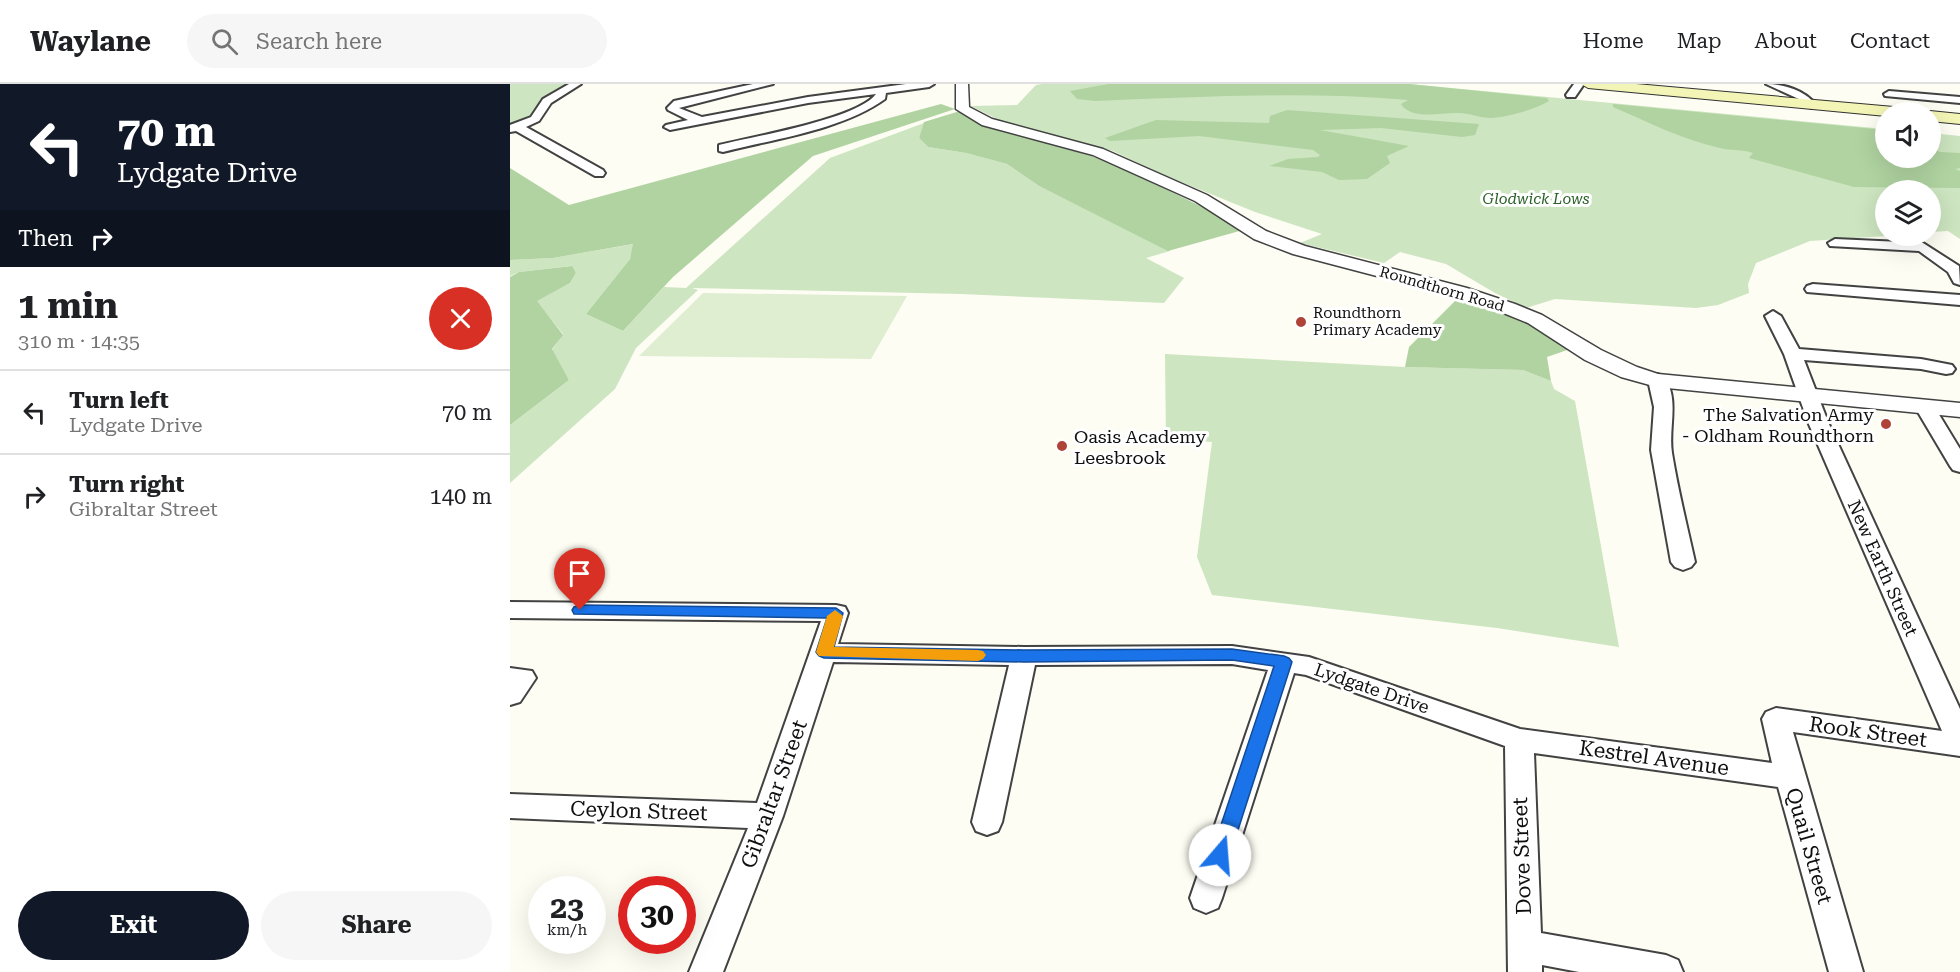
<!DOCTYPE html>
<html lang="en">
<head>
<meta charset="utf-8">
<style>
  :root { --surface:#fff; --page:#f6f6f6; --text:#202124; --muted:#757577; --line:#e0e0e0; --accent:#111827 }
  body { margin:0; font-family:"Roboto Serif",serif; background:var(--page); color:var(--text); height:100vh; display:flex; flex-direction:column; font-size:22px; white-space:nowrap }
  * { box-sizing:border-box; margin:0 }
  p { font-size:20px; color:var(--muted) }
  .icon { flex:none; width:33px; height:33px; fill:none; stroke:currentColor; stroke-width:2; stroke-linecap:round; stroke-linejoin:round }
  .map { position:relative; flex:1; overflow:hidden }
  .side { display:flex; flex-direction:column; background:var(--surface); width:510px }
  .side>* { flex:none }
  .top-card { background:#111827; color:#fff; overflow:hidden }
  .tools { position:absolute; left:1365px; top:18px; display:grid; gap:12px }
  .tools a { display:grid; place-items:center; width:66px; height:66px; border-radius:50%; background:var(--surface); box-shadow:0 6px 24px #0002; font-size:30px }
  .speed { position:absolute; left:18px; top:792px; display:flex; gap:12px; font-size:30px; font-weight:700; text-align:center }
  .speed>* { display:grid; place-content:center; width:78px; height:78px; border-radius:50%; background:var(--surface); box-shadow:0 6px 24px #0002; line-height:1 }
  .speed small { font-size:15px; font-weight:400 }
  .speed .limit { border:9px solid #d22; background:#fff; color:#111 }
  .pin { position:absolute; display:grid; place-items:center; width:51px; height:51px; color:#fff; margin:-62px -26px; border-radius:50% 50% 50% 0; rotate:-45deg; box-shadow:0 0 6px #0007 }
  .pin .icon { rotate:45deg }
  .me { position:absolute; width:66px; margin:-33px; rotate:18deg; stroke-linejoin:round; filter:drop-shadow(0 0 4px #0008) }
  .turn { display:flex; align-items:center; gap:21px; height:126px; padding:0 18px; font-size:27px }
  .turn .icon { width:78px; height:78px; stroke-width:2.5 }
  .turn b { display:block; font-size:42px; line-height:51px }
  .then { display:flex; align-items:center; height:57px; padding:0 18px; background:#0003; gap:12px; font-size:22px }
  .round { display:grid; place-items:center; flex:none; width:63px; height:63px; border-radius:32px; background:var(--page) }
  .summary { display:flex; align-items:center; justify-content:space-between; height:102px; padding:0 18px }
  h1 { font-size:36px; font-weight:700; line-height:45px }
  .primary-button { display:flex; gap:12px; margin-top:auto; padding:12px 18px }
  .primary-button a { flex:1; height:69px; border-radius:36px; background:var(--accent); color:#fff; font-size:24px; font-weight:700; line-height:69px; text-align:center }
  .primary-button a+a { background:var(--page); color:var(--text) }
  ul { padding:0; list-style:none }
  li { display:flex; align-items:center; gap:18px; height:84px; padding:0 18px; border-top:2px solid var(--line) }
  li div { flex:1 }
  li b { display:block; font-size:22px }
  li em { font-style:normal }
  header { display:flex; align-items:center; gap:36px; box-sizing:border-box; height:84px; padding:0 30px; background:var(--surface); border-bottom:2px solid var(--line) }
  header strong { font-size:28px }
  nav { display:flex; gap:33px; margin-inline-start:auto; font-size:21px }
  .search { width:420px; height:54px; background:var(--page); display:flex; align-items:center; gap:15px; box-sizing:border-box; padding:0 21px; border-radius:33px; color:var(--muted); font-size:22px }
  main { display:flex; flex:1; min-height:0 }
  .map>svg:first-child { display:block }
  .green { fill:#cde5c0 }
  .forest { fill:#b0d3a1 }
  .pitch { fill:#dfedd0 }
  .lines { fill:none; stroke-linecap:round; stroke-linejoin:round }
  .minor-casing { stroke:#424242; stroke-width:4 }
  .tertiary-casing { stroke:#424242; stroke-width:3 }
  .secondary-casing { stroke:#313131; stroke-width:2 }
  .minor { fill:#fff; fill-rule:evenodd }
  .tertiary { fill:#fff; fill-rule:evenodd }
  .secondary { fill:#f3f5b6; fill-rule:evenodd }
  .route { fill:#1a73e8; stroke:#114b97; stroke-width:1.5 }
  .slow { fill:#f59e0b }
  .poi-dot { fill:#af4337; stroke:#fff; stroke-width:2 }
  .labels { text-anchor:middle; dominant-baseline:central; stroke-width:6; stroke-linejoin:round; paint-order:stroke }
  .far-park-label { font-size:15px; font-style:italic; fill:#2a6027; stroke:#fff }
  .far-street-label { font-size:15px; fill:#0f0f0f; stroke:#fff }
  .far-poi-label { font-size:15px; fill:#0f0f0f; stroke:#fff; text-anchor:start }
  .poi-label { font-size:18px; fill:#0f0f0f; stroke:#fff; text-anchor:end }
  .street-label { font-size:18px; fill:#0f0f0f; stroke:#fff }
  .near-street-label { font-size:21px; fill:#0f0f0f; stroke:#fff }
</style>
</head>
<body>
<header>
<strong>Waylane</strong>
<div class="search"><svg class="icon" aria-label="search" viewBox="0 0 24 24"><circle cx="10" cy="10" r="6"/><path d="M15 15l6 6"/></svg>Search here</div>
<nav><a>Home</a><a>Map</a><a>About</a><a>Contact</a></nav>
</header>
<main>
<section class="side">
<div class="top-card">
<div class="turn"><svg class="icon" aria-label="left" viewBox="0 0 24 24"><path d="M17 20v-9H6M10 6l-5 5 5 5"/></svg><div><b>70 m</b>Lydgate Drive</div></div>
<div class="then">Then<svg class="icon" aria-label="right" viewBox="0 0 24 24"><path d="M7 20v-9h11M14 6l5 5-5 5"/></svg></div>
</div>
<div class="summary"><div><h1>1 min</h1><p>310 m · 14:35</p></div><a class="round" style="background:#d93025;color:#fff"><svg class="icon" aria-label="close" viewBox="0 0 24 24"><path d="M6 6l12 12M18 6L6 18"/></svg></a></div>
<ul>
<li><svg class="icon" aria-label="left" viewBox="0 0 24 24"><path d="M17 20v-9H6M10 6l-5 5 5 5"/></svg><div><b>Turn left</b><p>Lydgate Drive</p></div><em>70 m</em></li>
<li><svg class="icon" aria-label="right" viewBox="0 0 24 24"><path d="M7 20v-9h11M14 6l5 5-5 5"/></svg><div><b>Turn right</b><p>Gibraltar Street</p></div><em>140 m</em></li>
</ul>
<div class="primary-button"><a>Exit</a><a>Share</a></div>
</section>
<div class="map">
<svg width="1450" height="888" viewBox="0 0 1450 888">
  <rect width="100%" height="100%" fill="#fdfdf3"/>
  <!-- green -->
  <path class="green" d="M0 0H64L45 6 29 17 31 22 21 35 0 43Z
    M532 0H899L1375 45 1376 74H1420L1421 49 1450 52V155L1438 147 1421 148 1420 106H1376V152L1300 157 1246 179 1238 200 1239 209 1208 221 1186 224 1045 215 1016 224 985 209 936 180 890 168 874 179 790 159 812 150 745 128 649 89 603 67 495 39 461 22 507 21 526 1Z
    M414 39 409 54 418 63 456 69 497 80 529 102 660 167 636 174 674 194 654 219 451 210 182 204 188 206 126 264 105 305 0 399V341L59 296 42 266 53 250 26 217 60 199 66 189 61 182 9 188 0 192V176L43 174 124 160 120 175 76 230 113 247 154 203 176 204 320 74Z
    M655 270 895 283 1013 286 1041 297 1044 305 1065 317 1109 563 987 544 702 511 687 473 702 358 656 355Z"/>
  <!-- forest -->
  <path class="forest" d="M598 0H899L1037 14 1039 17C1026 25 996 34 981 34 970 34 959 29 949 29 932 28 902 37 891 20L898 16C795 7 689 13 586 17L567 15 560 7Z
    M431 20 445 25 303 72 163 193 113 247 76 230 120 175 123 160 43 174 0 176V84L59 121Z
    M1103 20 1375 46 1376 74H1420L1421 64 1430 68 1450 69V84L1445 85 1450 87V104L1344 103 1239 74 1243 69C1232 65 1221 67 1210 64 1173 56 1138 38 1103 23Z
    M777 26 969 40 965 51 952 53 871 44 810 46 899 62 877 72 880 79 857 95 829 96 812 88 759 82 778 75 808 73 810 71 803 66 689 52 600 57 595 54 646 36 759 39 760 32Z
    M450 27 471 39 600 78 717 135 733 146 658 167 529 102 497 80 456 69 418 63 409 54 414 38Z
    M62 182 66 189 60 199 27 217 53 251 42 265 59 296 0 341V193L9 188Z
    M950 212 1006 231 1060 265 1037 273 1041 297 1013 286 895 283 899 263Z"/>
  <!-- pitch -->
  <path class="pitch" d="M193 209 397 212 361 275 129 272Z"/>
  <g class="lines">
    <defs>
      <path id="minor" d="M59 0H71L41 19 29 37 16 43 93 86 95 89 93 92H85L6 47 0 48V41L21 33 33 15Z
        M243 0H263L169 24 192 33 298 13 396 0H424L419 3 376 9 375 15C332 46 264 55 213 68L209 67V61C241 53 348 35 366 10L298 19 160 46 154 43 156 41 178 36 158 26 157 24 164 17Z
        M1064 0H1074L1065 13H1057L1056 11Z
        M1256 0C1274 0 1295 6 1306 21L1301 24 1291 16Z
        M1379 7 1450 13V19L1375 12 1374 10Z
        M1325 155 1413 159 1449 182 1450 201 1444 199 1438 188 1409 167 1320 162 1318 159Z
        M1303 200 1450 211V221L1297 208 1295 205 1297 202Z
        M1263 227 1271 232 1289 265 1411 275 1442 281 1445 285 1442 289 1436 290 1411 285 1294 276 1318 338 1450 625V672L1283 648 1353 888H1319L1268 703 1024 669 1031 849 1156 871 1168 876 1173 888H1069L1032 881V888H998L995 662 796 591 784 589 712 814 708 824 696 829 684 824 680 814 758 586 722 580 525 581 492 738 488 747 477 751 466 747 462 738 499 581 323 578 273 732 213 888H179L238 744 0 734V710L247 719 311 537 0 534V518L326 521 335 523 338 529 328 560 514 563 722 562 799 573 1010 645 1262 679 1252 635 1256 628 1266 624 1432 647 1298 338 1274 270 1255 232Z
        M1147 290 1154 292C1170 316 1158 343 1162 369 1168 406 1177 442 1185 478L1181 483 1173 486 1165 483 1161 478 1141 366 1144 323 1138 296 1140 292Z
        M1415 317 1422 319 1450 365V388L1443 386 1440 382 1405 323 1408 319Z
        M0 584 22 587 26 594 10 618 0 621Z"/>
      <path id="tertiary" d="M446 0H458L459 23 482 35 593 65 697 111 756 147 795 162 957 204 1005 220 1032 231 1091 266 1127 283 1148 290 1450 319V333L1147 303 1111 293 1075 276 1018 239 991 228 943 212 783 170 744 155 685 117 583 71 472 41 446 25Z"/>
      <path id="secondary" d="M1071 0H1126L1384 23 1392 28H1376V32L1078 4Z
        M1420 27 1450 30V40L1420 37V28H1415Z"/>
    </defs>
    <!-- minor casing -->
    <use href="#minor" class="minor-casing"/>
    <!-- tertiary casing -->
    <use href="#tertiary" class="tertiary-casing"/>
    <!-- secondary casing -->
    <use href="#secondary" class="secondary-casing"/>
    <!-- minor -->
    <use href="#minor" class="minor"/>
    <!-- tertiary -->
    <use href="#tertiary" class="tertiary"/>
    <!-- secondary -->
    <use href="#secondary" class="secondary"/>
  </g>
  <!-- route -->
  <path class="route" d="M70 521 326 524 333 529 324 563 514 566 722 565 774 572 779 574 782 578 720 771 717 777 710 780 704 777 701 771 764 582 722 576 514 578 314 574 309 572 306 568 317 534 64 530 62 526 64 523Z"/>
  <!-- slow -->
  <path class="slow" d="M325 526 333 532 324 563 468 566 473 567 476 571 473 575 468 577 309 572 306 568 317 532Z"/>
  <!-- markers -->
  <g class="poi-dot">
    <circle cx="791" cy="238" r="6"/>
    <circle cx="1376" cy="340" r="6"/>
    <circle cx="552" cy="362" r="6"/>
  </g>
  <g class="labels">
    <!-- far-park labels -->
    <g class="far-park-label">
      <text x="1026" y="115">Glodwick Lows</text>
    </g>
    <!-- far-street labels -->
    <g class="far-street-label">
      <text transform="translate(932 205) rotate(16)">Roundthorn Road</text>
    </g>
    <!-- far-poi labels -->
    <g class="far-poi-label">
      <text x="803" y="229">Roundthorn<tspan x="803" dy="17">Primary Academy</tspan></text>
    </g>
    <!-- poi labels -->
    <g class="poi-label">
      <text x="1364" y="330">The Salvation Army<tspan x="1364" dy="21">- Oldham Roundthorn</tspan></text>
      <text x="564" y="352" text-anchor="start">Oasis Academy<tspan x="564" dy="21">Leesbrook</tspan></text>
    </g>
    <!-- street labels -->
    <g class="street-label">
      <text transform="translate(1373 484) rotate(66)">New Earth Street</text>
      <text transform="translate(862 604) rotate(19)">Lydgate Drive</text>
    </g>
    <!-- near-street labels -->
    <g class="near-street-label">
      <text transform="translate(1358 648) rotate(8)">Rook Street</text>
      <text transform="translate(1144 674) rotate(8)">Kestrel Avenue</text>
      <text transform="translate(264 710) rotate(-70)">Gibraltar Street</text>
      <text transform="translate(129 727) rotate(2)">Ceylon Street</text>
      <text transform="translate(1299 762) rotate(74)">Quail Street</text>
      <text transform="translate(1012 772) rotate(-92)">Dove Street</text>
    </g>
  </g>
</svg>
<div class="tools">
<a><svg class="icon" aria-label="sound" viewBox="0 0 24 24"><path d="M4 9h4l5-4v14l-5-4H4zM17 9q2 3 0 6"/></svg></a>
<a><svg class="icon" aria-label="layers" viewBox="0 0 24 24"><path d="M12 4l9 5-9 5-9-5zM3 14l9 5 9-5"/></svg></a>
</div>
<div class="speed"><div>23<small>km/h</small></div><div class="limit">30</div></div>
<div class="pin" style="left:70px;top:526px;background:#d93025"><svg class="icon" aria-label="arrive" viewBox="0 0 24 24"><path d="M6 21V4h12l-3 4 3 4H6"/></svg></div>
<svg class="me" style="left:710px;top:771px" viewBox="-20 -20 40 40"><circle r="19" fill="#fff"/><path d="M0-13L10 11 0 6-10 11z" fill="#1a73e8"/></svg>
</div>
</main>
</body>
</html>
